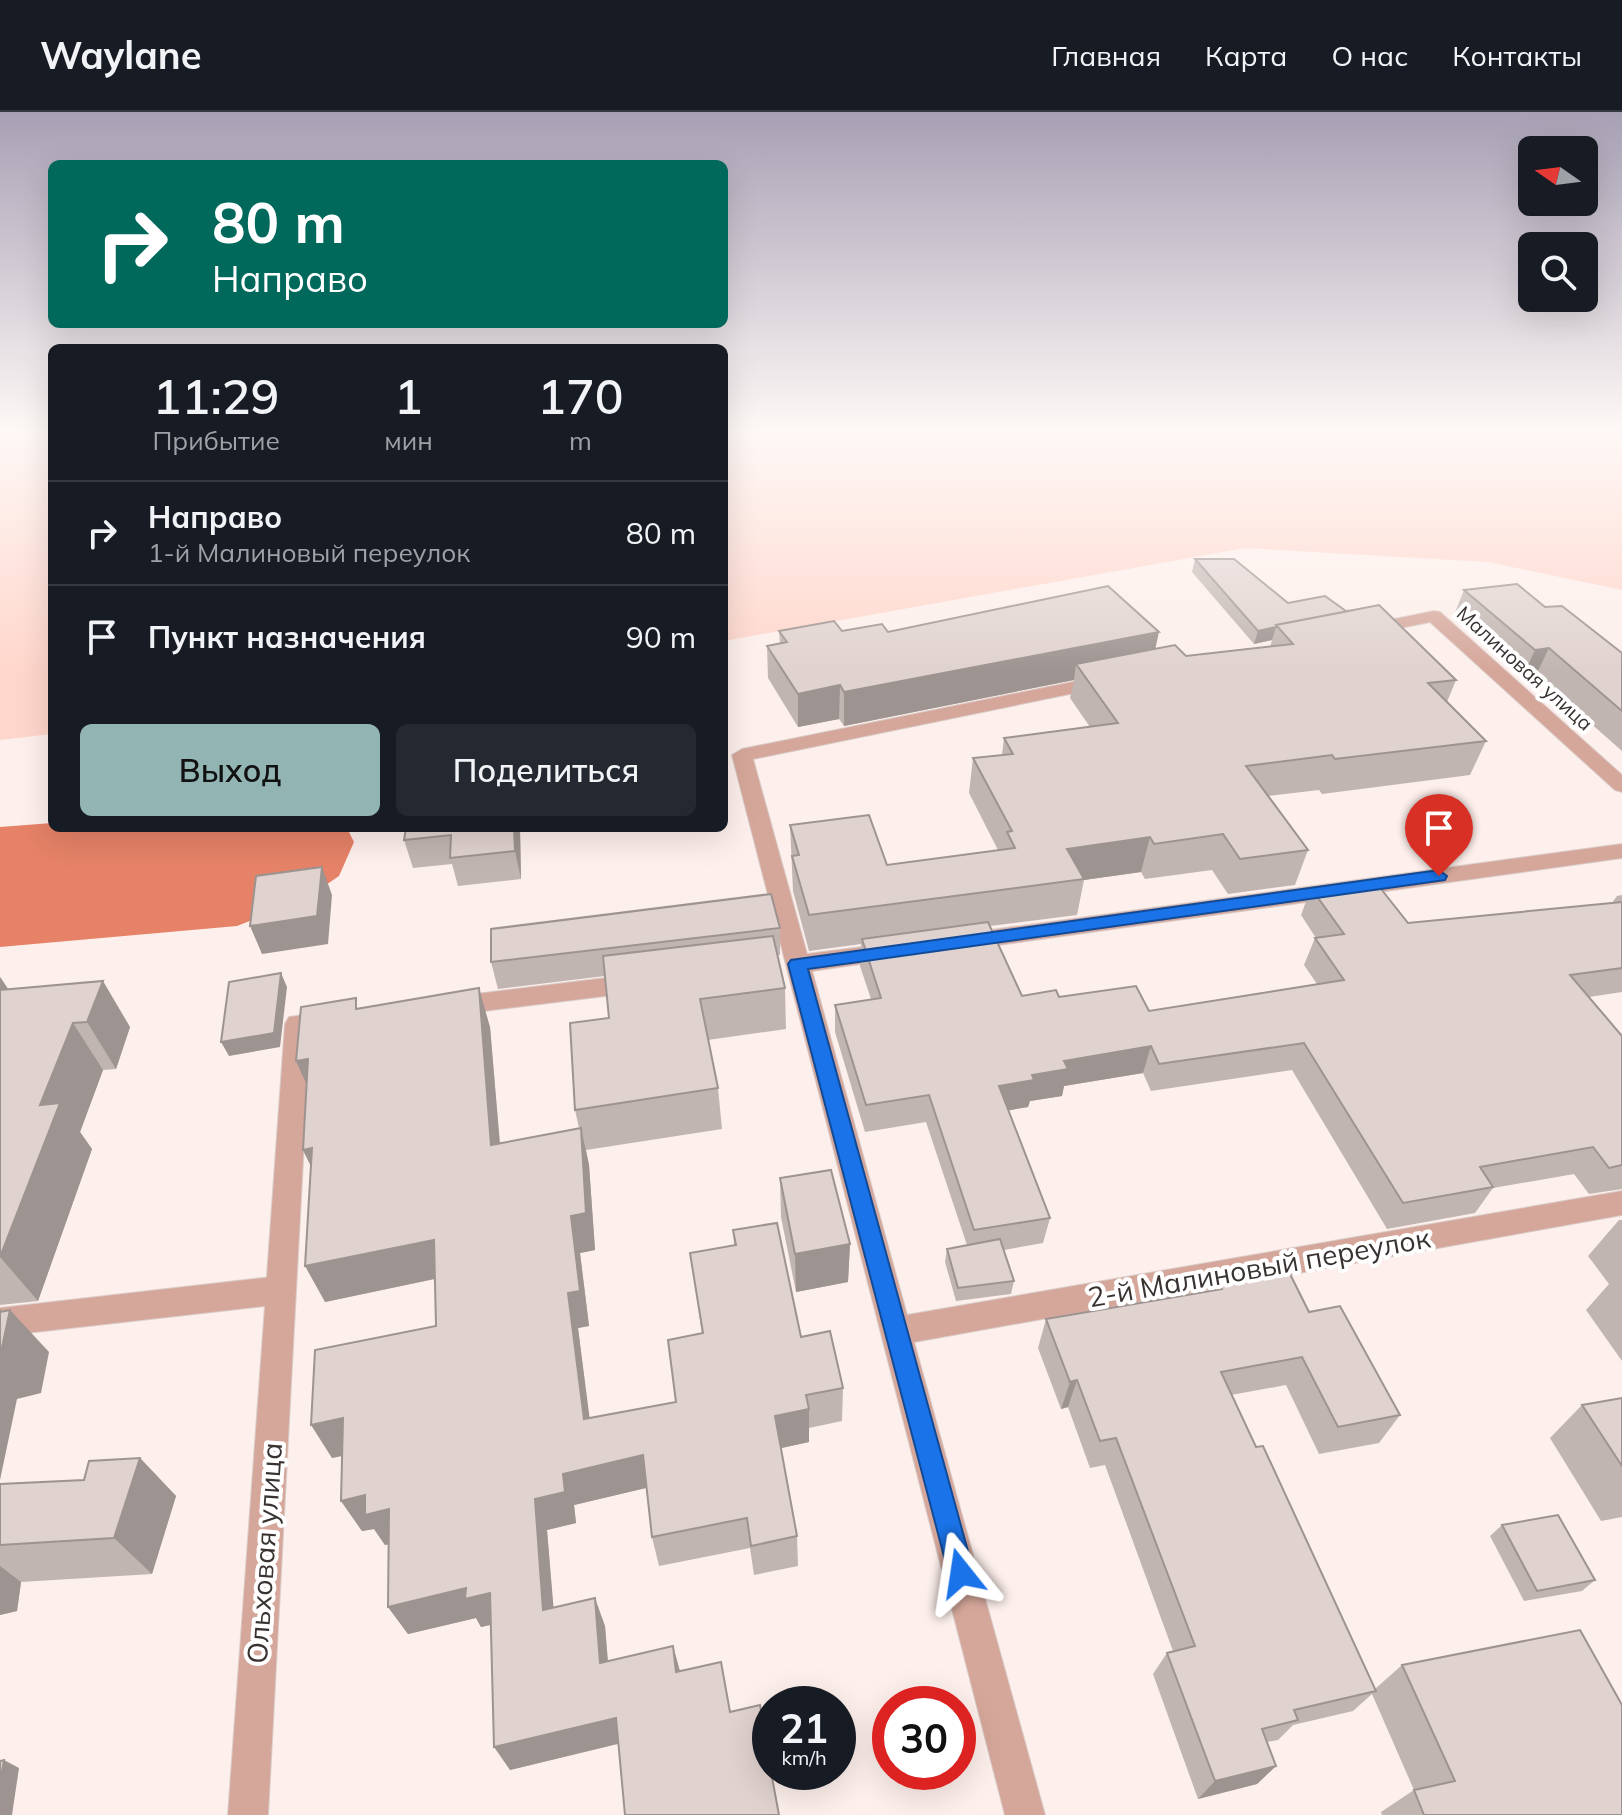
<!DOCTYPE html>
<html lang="ru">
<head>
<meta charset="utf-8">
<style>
  :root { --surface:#171b24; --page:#242831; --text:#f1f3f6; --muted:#9ea1a6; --line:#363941; --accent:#92b4b3 }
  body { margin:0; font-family:Mulish,sans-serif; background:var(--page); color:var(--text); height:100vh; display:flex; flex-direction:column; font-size:30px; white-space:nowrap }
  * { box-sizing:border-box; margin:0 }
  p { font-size:26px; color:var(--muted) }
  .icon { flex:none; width:44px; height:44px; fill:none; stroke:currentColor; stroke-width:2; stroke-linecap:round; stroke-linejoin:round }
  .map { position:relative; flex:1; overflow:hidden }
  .panel { position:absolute; left:48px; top:232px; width:680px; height:488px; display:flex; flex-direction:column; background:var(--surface); border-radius:12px; box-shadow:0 8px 32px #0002 }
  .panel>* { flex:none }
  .guide { position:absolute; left:48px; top:48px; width:680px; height:168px; border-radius:12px; box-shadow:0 8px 32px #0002; background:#00695c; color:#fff; overflow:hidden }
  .needle { width:52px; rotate:284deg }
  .tools { position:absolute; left:1518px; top:24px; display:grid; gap:16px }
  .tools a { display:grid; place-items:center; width:80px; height:80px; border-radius:12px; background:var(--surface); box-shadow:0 8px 32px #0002; font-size:40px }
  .speed { position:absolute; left:752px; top:1574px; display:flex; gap:16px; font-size:40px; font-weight:700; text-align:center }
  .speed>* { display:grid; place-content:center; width:104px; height:104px; border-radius:50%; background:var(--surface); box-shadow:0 8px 32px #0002; line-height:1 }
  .speed small { font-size:20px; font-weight:400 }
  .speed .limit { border:12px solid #d22; background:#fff; color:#111 }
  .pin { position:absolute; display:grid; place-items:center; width:68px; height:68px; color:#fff; margin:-82px -34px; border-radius:50% 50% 50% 0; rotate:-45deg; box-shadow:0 0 8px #0007 }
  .pin .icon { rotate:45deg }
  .me { position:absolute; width:88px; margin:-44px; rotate:345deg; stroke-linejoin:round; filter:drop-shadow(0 0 6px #0008) }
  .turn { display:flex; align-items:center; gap:28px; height:168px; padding:0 32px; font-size:36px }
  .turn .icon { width:104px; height:104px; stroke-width:2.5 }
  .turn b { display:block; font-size:56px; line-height:68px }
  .eta { display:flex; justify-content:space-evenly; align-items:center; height:136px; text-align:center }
  .eta b { font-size:48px; font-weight:600; line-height:56px }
  .primary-button { display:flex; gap:16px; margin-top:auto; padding:16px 32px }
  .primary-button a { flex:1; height:92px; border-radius:12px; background:var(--accent); color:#111; font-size:32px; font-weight:600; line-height:92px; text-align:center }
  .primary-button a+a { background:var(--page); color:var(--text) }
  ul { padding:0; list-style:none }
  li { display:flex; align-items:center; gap:24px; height:104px; padding:0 32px; border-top:2px solid var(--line) }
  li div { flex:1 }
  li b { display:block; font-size:30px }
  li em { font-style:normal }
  header { display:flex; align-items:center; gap:48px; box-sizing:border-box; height:112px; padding:0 40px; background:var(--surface); border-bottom:2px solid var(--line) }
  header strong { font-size:38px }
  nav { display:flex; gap:44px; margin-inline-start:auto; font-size:28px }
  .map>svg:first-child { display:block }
  .green { fill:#ffd6cb }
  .water { fill:#e58267 }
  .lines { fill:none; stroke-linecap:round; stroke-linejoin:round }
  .service-casing { stroke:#dacdca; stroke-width:2 }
  .minor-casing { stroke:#dacdca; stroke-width:2 }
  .service { fill:#d5a79a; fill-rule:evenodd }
  .minor { fill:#d5a79a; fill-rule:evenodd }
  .wall { fill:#c1b5b1 }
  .shaded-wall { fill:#9d9390 }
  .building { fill:#e0d2ce; stroke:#9d9390; stroke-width:2 }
  .route { fill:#1a73e8; stroke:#114b97; stroke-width:2 }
  .labels { text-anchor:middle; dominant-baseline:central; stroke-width:8; stroke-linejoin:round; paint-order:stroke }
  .far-street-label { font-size:20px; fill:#383331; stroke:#fff }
  .near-street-label { font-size:28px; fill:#383331; stroke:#fff }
</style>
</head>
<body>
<header>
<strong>Waylane</strong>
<nav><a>Главная</a><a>Карта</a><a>О нас</a><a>Контакты</a></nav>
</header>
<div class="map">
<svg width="1622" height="1703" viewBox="0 0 1622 1703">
  <rect width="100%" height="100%" fill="#fdefeb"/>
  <!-- green -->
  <path class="green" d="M0 322H52V622L0 628Z
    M724 322H1622V478L1488 450 1245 436 724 529Z"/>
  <!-- water -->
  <path class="water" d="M52 711V716H347L354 730 339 764 307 786 237 814 0 835V715Z"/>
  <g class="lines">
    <defs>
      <path id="service" d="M638 862 647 865 650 871 647 877 638 880 452 903 443 900 440 894 443 888 452 885Z
        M333 899 342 901 346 908 342 915 310 920 296 1178 292 1188 281 1192 270 1188 266 1178 285 912 289 905Z"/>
      <path id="minor" d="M1434 499 1440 500 1622 663V680L1615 678 1430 510 1366 523 1357 518 1360 514Z
        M1102 564 1111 570 1109 574 753 647 807 842 894 831 902 833 906 839 902 845 894 847 812 859 907 1203 1622 1079V1103L914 1230 1045 1703H1005L732 643 742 637Z
        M1622 732V746L962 838 954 836 950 830 954 824 962 822Z
        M281 1164 292 1168 296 1178 268 1703H228L265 1194 0 1224V1196Z"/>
    </defs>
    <!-- service casing -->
    <use href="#service" class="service-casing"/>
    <!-- minor casing -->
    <use href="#minor" class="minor-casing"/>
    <!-- service -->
    <use href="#service" class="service"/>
    <!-- minor -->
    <use href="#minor" class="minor"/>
  </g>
  <!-- wall -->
  <path class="wall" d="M1195 447 1288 491 1346 499 1456 568 1447 590 1486 629 1470 663 1322 682 1319 678 1268 684 1308 738 1295 773 1228 782 1212 758 1145 767 1141 760 1084 768 1077 803 990 814 1022 884 1059 885 1149 899 1317 872 1304 853 1315 826H1316L1301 803 1311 776 1408 811 1612 791 1617 784 1622 783V880L1589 885 1622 924V1077L1589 1082 1574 1062 1493 1076 1475 1101 1387 1117 1292 958 1151 979 1143 961 1064 974 1062 984 1030 989 1028 995 1008 998 1050 1106 1043 1131 1004 1138 1014 1169 1011 1182 956 1189 945 1150 947 1137 967 1133 926 1010 865 1020 835 920V893L871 887 860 854 861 832 809 839 793 779 790 713 887 753 998 738 969 681 973 646 1002 643 1004 626 1090 615 1070 586 1074 568 844 614 839 607 798 615 768 566 767 534 780 532 779 519 888 520 1155 537 1186 544 1270 535 1272 528 1254 532 1192 460Z
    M1464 478 1545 495 1622 541V639L1536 563 1523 564 1454 503Z
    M520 716 521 767 458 774 452 752 413 756 404 728Z
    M780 816V843H777L785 876 786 917 708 928 718 976 722 1017 586 1038 589 1053 595 1138 580 1141 589 1214 578 1216 589 1306 676 1290 702 1222 690 1141 734 1133 733 1118 801 1225 843 1276 842 1309 809 1316V1330L781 1336 797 1424 798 1454 754 1463 750 1436 659 1454 652 1425 646 1376 574 1393 576 1411 547 1418 553 1495 605 1514 608 1550 673 1534 680 1559 618 1632 510 1658 491 1513 481 1515 476 1506 408 1522 388 1495 389 1432 385 1433 374 1417 362 1419 341 1389 342 1344 332 1346 436 1214 435 1167 325 1190 311 1054 303 1038 361 896 490 915 500 1031 579 1016 575 998 609 906 605 864 498 877 491 850Z
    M0 865 8 877 130 915 116 957 103 958 80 1020 92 1037 38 1189 0 1193Z
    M780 1066 850 1132 848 1170 796 1180 781 1105Z
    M1619 1108H1622V1249L1586 1198 1609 1172 1588 1144Z
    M1219 1170 1309 1200 1400 1303 1379 1331 1319 1342 1286 1273 1231 1283 1256 1335 1375 1577 1402 1553 1622 1703H1382L1381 1700 1414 1678 1372 1582 1353 1599 1293 1613 1278 1628 1267 1630 1276 1654 1257 1672 1198 1687 1153 1562 1167 1541 1173 1539 1105 1353 1090 1356 1068 1295 1061 1297 1038 1236 1046 1207 1215 1178Z
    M1622 1286V1405L1601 1409 1550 1326 1582 1293Z
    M140 1346 176 1384 152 1462 21 1470 17 1499 0 1503V1372L84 1368Z
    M1502 1413 1595 1468 1582 1479 1524 1489 1490 1424Z"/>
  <!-- shaded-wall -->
  <path class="shaded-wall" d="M1276 515 1272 528 1254 532 1258 519Z
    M1159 520 1152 552H1076L1074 568 844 614V580Z
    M1549 536 1536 563 1523 564 1535 538Z
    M840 573 839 607 798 615V582Z
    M514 716H520L521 767 515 739Z
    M1150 725 1141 760 1084 768 1067 737Z
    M322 755 332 783 328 832 262 842 250 814Z
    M281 861 287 875 280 935 229 944 221 930Z
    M0 865 30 909 0 892Z
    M103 869 130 915 116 957 87 910Z
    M479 876 490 915 503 1071 491 1033Z
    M73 911 103 958 80 1020 92 1037 38 1189 0 1145 40 993Z
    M1151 934 1143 961 1064 974 1062 984 1030 989 1028 995 994 1001 999 974 1032 963 1064 949Z
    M308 947 313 987 296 949Z
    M581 1016 589 1053 595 1138 580 1141 589 1214 578 1216 594 1340 584 1307 568 1181 571 1104Z
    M312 1036 321 1075 303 1038Z
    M434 1128 448 1164 325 1190 305 1154Z
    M850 1132 848 1170 796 1180 795 1142Z
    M0 1197 8 1206 10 1198 49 1240 41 1281 17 1287 0 1368Z
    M1077 1268 1068 1295 1061 1297 1070 1270Z
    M809 1297V1330L777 1337 775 1304Z
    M343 1306 363 1339 332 1346 311 1313Z
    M643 1343 650 1375 574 1393 576 1411 547 1418 556 1525 543 1498 535 1387 563 1362Z
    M140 1346 176 1384 152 1462 114 1426Z
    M365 1383 389 1397 408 1427 385 1433 374 1417 362 1419 341 1389Z
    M0 1454 21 1470 17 1499 0 1503Z
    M466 1476 490 1481 505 1509 481 1515 476 1506 408 1522 388 1495Z
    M595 1486 605 1514 610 1577 600 1551Z
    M673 1534 680 1560H676Z
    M616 1606 625 1630 510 1658 494 1635Z
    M4 1648 19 1656 12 1703H0V1671Z
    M1276 1654 1257 1672 1198 1687 1215 1669Z"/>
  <!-- building -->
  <path class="building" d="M1195 447H1234L1288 491 1325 484 1346 499 1354 498 1276 513V515L1258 519Z
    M1517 472 1545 495 1562 494 1622 541V599L1549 536 1535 538 1464 478Z
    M1108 474 1159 520 844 580 840 573 798 582 767 534 787 530 779 519 834 509 842 519 882 512 888 520Z
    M1379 493 1456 568 1428 571 1486 629 1335 647 1332 643 1246 654 1308 738 1240 747 1223 722 1154 732 1150 725 1067 737 1084 767 809 803 792 744 799 743 790 713 869 703 887 753 1015 736 1007 720 1012 719 973 646 1013 642 1004 626 1118 611 1076 552 1175 533 1186 544 1293 532 1276 513Z
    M406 716H514L515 739 450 746 451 723 404 728Z
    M322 755 317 804 250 814 256 764Z
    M1374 768 1408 811 1622 790V856L1570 863 1622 924V1053L1609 1056 1593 1035 1480 1055 1493 1075 1403 1091 1304 931 1159 952 1151 934 1064 949 1068 957 1032 963 1034 968 999 974 1050 1106 974 1118 929 983 866 993 835 893 881 886 862 827 988 810 1022 884 1056 878 1059 885 1136 874 1149 899 1344 868 1315 826 1344 822 1311 776Z
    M771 782 780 816 491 850V817Z
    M773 824 785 876 700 887 718 976 575 998 570 911 609 906 603 844Z
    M281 861 274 921 221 930 229 870Z
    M103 869 87 910 73 911 40 993 60 991 0 1145V878Z
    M479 876 491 1033 581 1016 586 1101 571 1104 580 1179 568 1181 584 1307 676 1290 668 1228 703 1221 690 1141 736 1133 733 1118 777 1111 801 1225 830 1219 843 1276 806 1283 809 1297 775 1304 797 1424 751 1434 747 1406 652 1425 643 1343 563 1362 565 1380 535 1387 543 1498 595 1486 600 1551 673 1534 676 1560 721 1550 730 1600 760 1593 770 1651V1660H771L779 1703H625L616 1606 494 1635 490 1481 465 1487 466 1476 388 1495 389 1397 365 1403V1383L341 1389 343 1306 311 1313 315 1238 436 1214 434 1128 305 1154 312 1036 303 1038 308 947 296 949 301 895 356 886V897Z
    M831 1058 850 1132 795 1142 780 1066Z
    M1000 1127 1014 1169 958 1176 947 1137Z
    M1288 1158 1309 1200 1340 1194 1400 1303 1338 1315 1302 1245 1221 1260 1256 1335 1263 1334 1376 1579 1294 1598 1298 1608 1262 1617 1276 1654 1215 1669 1167 1541 1195 1534 1116 1326 1100 1329 1077 1268 1070 1270 1046 1207 1222 1177 1219 1170Z
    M10 1198 1 1240H0V1200Z
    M1622 1286V1354L1582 1293Z
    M140 1346 114 1426 0 1433V1372L84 1368 89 1349Z
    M1558 1403 1595 1468 1537 1479 1502 1413Z
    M1580 1518 1622 1593V1703H1424L1414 1678 1455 1669 1402 1553Z
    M4 1648 0 1671V1649Z"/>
  <!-- sky -->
  <linearGradient id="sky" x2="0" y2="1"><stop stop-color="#a7a0b4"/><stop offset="0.57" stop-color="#fef8f6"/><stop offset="1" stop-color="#fef8f6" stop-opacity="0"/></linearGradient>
  <rect width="1622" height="560" fill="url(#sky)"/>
  <!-- route -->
  <path class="route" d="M1439 758 1447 764 1445 768 808 857 974 1461 970 1471 961 1475 951 1471 788 852 791 848Z"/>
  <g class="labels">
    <!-- far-street labels -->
    <g class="far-street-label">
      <text transform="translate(1525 556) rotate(42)">Малиновая улица</text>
    </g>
    <!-- near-street labels -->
    <g class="near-street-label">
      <text transform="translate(1259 1155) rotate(-10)">2-й Малиновый переулок</text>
      <text transform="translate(264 1441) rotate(-86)">Ольховая улица</text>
    </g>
  </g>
</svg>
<div class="tools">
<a><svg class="needle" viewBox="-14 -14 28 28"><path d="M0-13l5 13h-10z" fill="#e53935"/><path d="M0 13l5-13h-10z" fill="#9ea1a6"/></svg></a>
<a><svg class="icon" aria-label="search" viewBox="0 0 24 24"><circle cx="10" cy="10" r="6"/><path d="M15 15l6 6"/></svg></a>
</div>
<div class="speed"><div>21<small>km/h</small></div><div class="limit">30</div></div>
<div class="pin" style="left:1439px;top:764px;background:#d93025"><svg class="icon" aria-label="arrive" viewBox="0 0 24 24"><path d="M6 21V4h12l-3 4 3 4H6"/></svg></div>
<svg class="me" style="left:961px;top:1461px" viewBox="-20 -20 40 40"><path d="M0-17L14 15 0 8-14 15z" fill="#1a73e8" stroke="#fff" stroke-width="4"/></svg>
<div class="guide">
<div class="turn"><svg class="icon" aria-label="right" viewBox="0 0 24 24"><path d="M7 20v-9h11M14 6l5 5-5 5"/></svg><div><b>80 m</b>Направо</div></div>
</div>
<section class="panel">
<div class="eta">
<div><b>11:29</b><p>Прибытие</p></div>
<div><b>1</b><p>мин</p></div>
<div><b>170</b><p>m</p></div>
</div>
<ul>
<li><svg class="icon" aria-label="right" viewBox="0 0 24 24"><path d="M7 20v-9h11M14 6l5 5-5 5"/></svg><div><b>Направо</b><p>1-й Малиновый переулок</p></div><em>80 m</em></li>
<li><svg class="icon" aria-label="arrive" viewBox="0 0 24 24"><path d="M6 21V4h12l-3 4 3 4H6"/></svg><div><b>Пункт назначения</b></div><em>90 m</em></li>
</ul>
<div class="primary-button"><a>Выход</a><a>Поделиться</a></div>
</section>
</div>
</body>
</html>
